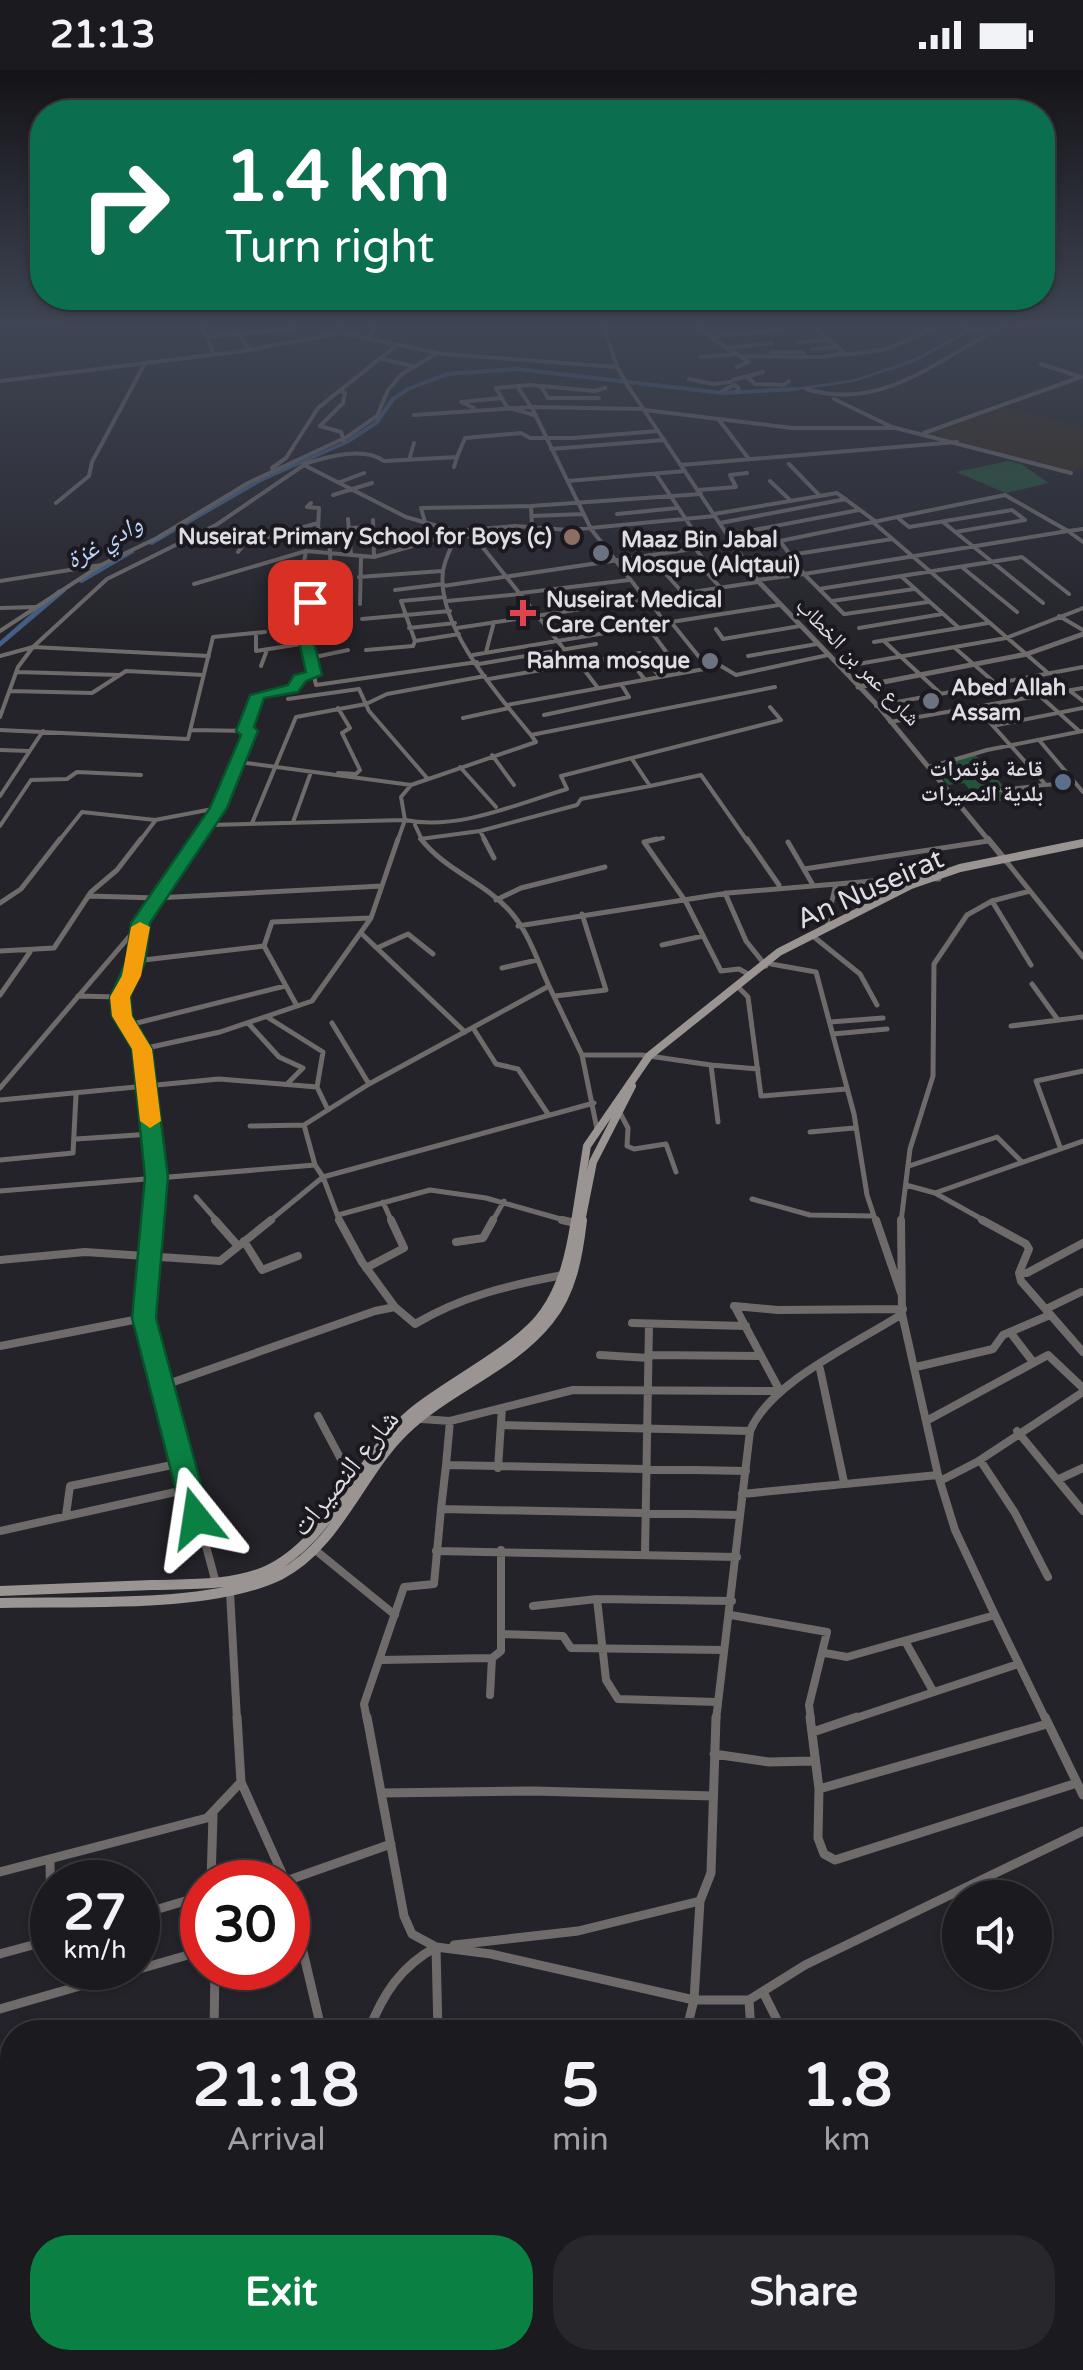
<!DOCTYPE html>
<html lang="en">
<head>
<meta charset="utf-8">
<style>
  :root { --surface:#1b1a1f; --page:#28272c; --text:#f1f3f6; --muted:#a0a1a4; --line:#39383d; --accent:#0b8043 }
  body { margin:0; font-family:"Varela Round","Noto Naskh Arabic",sans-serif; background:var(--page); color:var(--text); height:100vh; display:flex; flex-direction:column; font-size:38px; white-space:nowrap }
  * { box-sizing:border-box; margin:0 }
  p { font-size:32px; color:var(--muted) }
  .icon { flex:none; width:55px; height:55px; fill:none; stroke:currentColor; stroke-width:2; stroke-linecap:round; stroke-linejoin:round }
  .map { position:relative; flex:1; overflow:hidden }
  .drawer { position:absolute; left:0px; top:1950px; width:1085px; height:350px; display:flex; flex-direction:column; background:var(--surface); border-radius:40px 40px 0 0; box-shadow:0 2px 8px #0004,0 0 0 2px var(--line) }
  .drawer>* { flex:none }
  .hud { position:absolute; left:30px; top:30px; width:1025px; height:210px; border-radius:40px; box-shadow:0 2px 8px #0004,0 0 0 2px var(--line); background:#0b6e4f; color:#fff; overflow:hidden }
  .controls { position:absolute; left:942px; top:1810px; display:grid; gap:20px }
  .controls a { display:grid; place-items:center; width:110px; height:110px; border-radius:50%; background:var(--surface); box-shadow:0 2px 8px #0004,0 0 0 2px var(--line); font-size:50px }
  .speed { position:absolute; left:30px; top:1790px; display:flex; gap:20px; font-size:50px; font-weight:700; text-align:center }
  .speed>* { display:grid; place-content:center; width:130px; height:130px; border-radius:50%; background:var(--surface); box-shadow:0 2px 8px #0004,0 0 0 2px var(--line); line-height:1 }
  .speed small { font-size:25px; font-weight:400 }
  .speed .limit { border:15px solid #d22; background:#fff; color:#111 }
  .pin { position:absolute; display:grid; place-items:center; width:85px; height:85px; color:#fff; margin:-42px; border-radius:20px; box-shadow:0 5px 15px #0006 }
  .me { position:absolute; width:110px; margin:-55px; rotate:345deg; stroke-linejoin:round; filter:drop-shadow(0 0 8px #0008) }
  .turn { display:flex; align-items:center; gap:35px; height:210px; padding:0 30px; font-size:45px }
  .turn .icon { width:130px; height:130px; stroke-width:2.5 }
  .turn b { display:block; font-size:70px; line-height:85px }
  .eta { display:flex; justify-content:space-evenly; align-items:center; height:170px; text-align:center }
  .eta b { font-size:60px; font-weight:700; line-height:70px }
  .cta { display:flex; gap:20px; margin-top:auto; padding:20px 30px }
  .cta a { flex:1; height:115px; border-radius:40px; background:var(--accent); color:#fff; font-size:40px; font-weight:700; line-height:115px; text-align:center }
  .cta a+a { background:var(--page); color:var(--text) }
  .status { display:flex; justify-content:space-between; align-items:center; height:70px; padding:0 50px; background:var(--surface); direction:ltr }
  .status svg { height:28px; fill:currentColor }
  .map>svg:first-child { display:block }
  .industrial { fill:#33291a }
  .green { fill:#235338 }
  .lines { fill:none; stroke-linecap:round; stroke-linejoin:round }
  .stream { stroke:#446087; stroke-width:2.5 }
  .river { fill:#446087; fill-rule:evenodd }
  .minor-far3 { stroke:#6f6b6b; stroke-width:4 }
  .minor-far2 { stroke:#6f6b6b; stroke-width:5 }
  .minor-far1 { stroke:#6f6b6b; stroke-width:8 }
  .minor { stroke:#6f6b6b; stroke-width:9 }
  .tertiary-far2 { stroke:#6f6b6b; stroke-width:4 }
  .tertiary-far1 { stroke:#6f6b6b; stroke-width:5 }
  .tertiary { stroke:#6f6b6b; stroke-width:6 }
  .secondary-far1 { stroke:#9a9493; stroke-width:8 }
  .secondary { stroke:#9a9493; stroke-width:10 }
  .route { fill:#0b8043; stroke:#07532c; stroke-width:2.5 }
  .slow { fill:#f59e0b }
  .education-dot { fill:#8d6e63; stroke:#1b191f; stroke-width:4 }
  .worship-dot { fill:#6b7280; stroke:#1b191f; stroke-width:4 }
  .health-dot { fill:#e0444e; stroke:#1b191f; stroke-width:4 }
  .service-dot { fill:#5c6f8a; stroke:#1b191f; stroke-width:4 }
  .labels { text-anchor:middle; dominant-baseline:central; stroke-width:8; stroke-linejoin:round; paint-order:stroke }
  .far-poi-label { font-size:22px; font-weight:bold; fill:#dedde1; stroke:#1b191f; text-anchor:end }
  .far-street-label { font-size:22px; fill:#dedde1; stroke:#1b191f }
  .far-water-label { font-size:25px; font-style:italic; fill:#bdd8ff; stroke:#1b191f }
  .street-label { font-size:28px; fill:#dedde1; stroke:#1b191f }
</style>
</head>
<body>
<div class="status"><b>21:13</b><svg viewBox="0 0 49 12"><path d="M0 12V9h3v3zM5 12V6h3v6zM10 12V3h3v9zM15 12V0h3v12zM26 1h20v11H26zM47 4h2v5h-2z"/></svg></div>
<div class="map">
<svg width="1083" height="2300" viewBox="0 0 1083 2300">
  <rect width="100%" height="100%" fill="#242329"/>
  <!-- industrial -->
  <path class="industrial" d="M1005 337 1083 357V397L1070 402 927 362Z"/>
  <!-- green -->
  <path class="green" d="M1008 391 1021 394 1049 413 1006 423 956 402Z
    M974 683 1015 729 981 734 964 713 948 715 933 696Z"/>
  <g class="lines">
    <!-- stream -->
    <path class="stream" d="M796 319 852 311"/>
    <!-- river -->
    <path class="river" d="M971 258H977L915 292 854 312 849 311 911 290Z
      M516 297 723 321 796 317 799 319 796 321 723 325 516 301 448 306 410 320 395 330 378 354 349 373 261 412 152 475 145 473 257 410 345 371 374 352 391 328 406 318 447 302Z
      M128 480 135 482 82 513 75 511Z
      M59 519 66 521 0 577V571Z"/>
    <!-- minor-far3 -->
    <path class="minor-far3" d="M203 258 213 283
      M235 258 249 279
      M341 258 345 261
      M697 258 749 292 737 297
      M964 258 993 262
      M207 267 295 258
      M710 267 780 260
      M369 268 373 258
      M797 272 828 270
      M729 278 772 273
      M812 279 836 277
      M771 282H803L804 287
      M843 285 887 279 936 258
      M743 286 822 287 845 283 815 258
      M700 287 738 284
      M382 289 412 296
      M617 297 628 316
      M747 307 755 314 784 315 789 311
      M689 309 713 314 730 312
      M733 310 763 302
      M517 316 533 340 591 459 644 527
      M541 316 548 328H599
      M806 319C883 342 935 290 1001 258
      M340 320 345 323 343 333 320 356 341 362 344 371
      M722 321 734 315 739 318 736 322
      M834 329 892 357 1071 403
      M474 338 461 332 501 328
      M645 340 792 358H896
      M414 345 532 337 644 339
      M534 345 507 337 496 318 530 315 595 321 605 318
      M719 350 749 389
      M924 363 1081 307 1041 294
      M551 379 664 370
      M409 390 414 373
      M304 394C326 387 364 376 384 391L457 387 465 368 521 363 530 368H573L658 361
      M789 394 819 425
      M304 395 406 447 465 464 480 474 564 579
      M681 395 957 372
      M454 397 457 387
      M272 398 286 388 318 338 397 275
      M656 404 697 466
      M568 411 685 401
      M770 411 791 431
      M340 412 364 403
      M698 420 736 417 730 405 747 403
      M333 425 372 413
      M1005 425 1068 461 804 504 780 471Z
      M56 433 89 406 92 392 145 293
      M311 433 307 437 319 438 318 460 329 461 331 505 321 509 325 519
      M531 436 701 424
      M617 444 677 438
      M714 444 837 423 875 451
      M532 446 584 444
      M898 448 909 457 1012 440 1025 450 955 462
      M348 449 351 485
      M373 450 374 487
      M425 452 421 438 531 436 532 457
      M943 452 1043 533
      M720 453 846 429
      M874 453 1048 603
      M349 458 373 457
      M1068 461 1083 472
      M1068 461 1083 459
      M457 464C452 476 445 488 443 501 436 556 498 625 531 665
      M728 465 859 440
      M695 478 707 494
      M238 482 244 474 318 453
      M649 485 682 522
      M790 485 892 469
      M101 495 157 468 248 413 347 367 377 346 388 320 402 304 437 283
      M963 498 1017 542
      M708 504 719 516
      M359 507 442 501
      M757 510 804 504 819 519 1022 487 1069 524
      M0 511 101 495 0 561
      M194 514 306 481 374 487 468 460 515 456 569 460 715 446
      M443 516 733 473
      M395 520 443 514
      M820 520 844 544
      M521 523 629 510
      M648 528 665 553 671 552 708 598
      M447 531 521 524
      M832 531 914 519
      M360 534 361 486
      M0 538 36 537
      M845 544 928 532
      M1059 546 1083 560
      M362 549 450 541
      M671 552 779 535
      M647 556 682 603
      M409 558 455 553
      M457 558 758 512
      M859 558 942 544
      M959 558 988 553
      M716 559 723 569 800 556
      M256 563V581L307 573 311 536 302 503 306 481
      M415 571 401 531 445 527
      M874 572 959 558 902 507
      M885 572 940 623
      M307 573 316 615 477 592
      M955 578 994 612
      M366 580 413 576 415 571 459 564
      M486 582 494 552
      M473 585 665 553
      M0 586 33 577 209 586
      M748 586 817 574
      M310 588 348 580
      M479 594 596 574
      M633 594 645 610
      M261 596 267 580
      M841 597 1006 568 1083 538
      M585 601 598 618
      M17 602 119 605
      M660 607 721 596 736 605 828 585
      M489 609 640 583 660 607 507 635
      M1021 609 1041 625
      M10 621 92 623 126 601 203 605
      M1070 621 1083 631
      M1040 626 1078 660
      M288 629 359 619 369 641 427 708
      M876 636 1083 597
      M770 637 781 650 561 706 567 719C517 734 457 761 405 750L401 727 411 715 536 672 531 665 775 617
      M338 638 350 658 342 663 360 700 356 704 338 703
      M977 638 1046 715 1074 712
      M544 645 629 627 621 614
      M0 647 18 597 33 577 107 509 216 455 304 395
      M463 648 509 638
      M890 652 1083 618
      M997 655 1083 638
      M0 660 188 669 213 567 265 562
      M191 660 251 661 209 755 197 772
      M244 661 257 625 293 618 299 608 314 605
      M1039 670 1083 722
      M0 680 29 681
      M492 685 514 715
      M239 692 411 715
      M460 697 496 737
      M929 697 987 680 1083 661
      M650 716 701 705 748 772
      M0 726 43 661
      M952 726 1044 715
      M293 752 311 702
      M252 753 296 647 366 634 387 624 485 606
      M210 755 405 750 397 772
      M415 755 423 772
      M0 756 31 710 67 709 77 702 141 705
      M480 761 486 772
      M420 769 480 761 577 735 581 729 650 716 632 689
      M58 772 82 742 155 750 218 738
      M139 772 155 751
      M645 772 663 768
      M983 772 988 771"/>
    <!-- minor-far2 -->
    <path class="minor-far2" d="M484 769 494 788
      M657 769 644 772 686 832 721 901 739 899 750 905
      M747 769 779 815
      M788 772 813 815
      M1006 791 1083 887
      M804 799 988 771
      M725 823 746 871 766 896
      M89 826 156 828 382 816
      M496 830 521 818 605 797
      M992 831 1031 895
      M0 833 21 819 60 769
      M518 856 728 823 908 808 939 809
      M833 856 827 852 836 814
      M362 864 465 962
      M814 867 860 904 877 935
      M662 875 703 866
      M264 876 297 936
      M377 878 408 864 433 884
      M0 881 54 878 91 822 117 800 141 769
      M135 891 264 876 272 852 371 848
      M771 894 816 902 854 1044 867 1125 876 1152
      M502 898 537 890
      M1032 914 1058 950
      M549 916 582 985 597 1059
      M738 917 748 927 761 1026 846 1019
      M0 925 30 882
      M78 926 120 927
      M555 926 606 920 582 844
      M267 947 323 982 317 1017 328 1040
      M830 952 883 948
      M248 953 279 987 303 998 287 1014
      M332 953 369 1014
      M129 955 285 916
      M1011 956 1083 947
      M473 958 496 994 518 999 548 1044
      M833 964 887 959
      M142 979 220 962 312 931 371 848 398 769
      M582 985H642L711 995 718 1052
      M711 995 758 999
      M0 1018 140 854
      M0 1030 219 1009 317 1017
      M619 1041 628 1058 627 1076 634 1079 666 1074 676 1102
      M250 1056 304 1055
      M810 1062 854 1058
      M76 1069 152 1064
      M1060 1077 1036 1011 1083 1001
      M0 1090 73 1083 76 1025
      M909 1096 997 1067 1022 1092
      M906 1115 935 1123 987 1152
      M0 1121 315 1095
      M935 1123 1083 1071
      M196 1127 218 1152
      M752 1129 810 1145 874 1146
      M383 1132 392 1152
      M338 1145 430 1120 486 1128 571 1152
      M153 1152 157 1107 142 979 122 946 120 927 132 906 140 853 199 769
      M268 1152 323 1107 315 1095 304 1055 369 1014 549 916C537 890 528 860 508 839 482 811 445 800 421 769
      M340 1152 323 1107 594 1033
      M492 1152 504 1131
      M901 1152 910 1079 933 1006 934 894 967 845 992 831 1030 821"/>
    <!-- minor-far1 -->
    <path class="minor-far1" d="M153 1150 144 1248 216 1513
      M215 1150 238 1176
      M339 1150 362 1192 395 1237
      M562 1150 575 1153
      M876 1150 901 1223
      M901 1150 902 1244 938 1405 955 1460 995 1545
      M982 1150 1026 1174 1029 1179 1019 1203 1021 1211 1083 1282
      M244 1171 262 1200 298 1186
      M456 1172 483 1168 493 1150
      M0 1190 85 1182 220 1191 271 1150
      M366 1198 404 1178 391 1150
      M1019 1203H1027L1083 1173
      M734 1236 778 1240 903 1239
      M735 1237 780 1321
      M1046 1239 1081 1222
      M632 1253 746 1256
      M1010 1262 1033 1292
      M0 1276 144 1248
      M600 1285 649 1288
      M649 1285 761 1286
      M916 1297 993 1279 1003 1265 1050 1245
      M820 1299 844 1412
      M162 1316 375 1241 395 1237 415 1254C462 1226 510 1215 563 1205
      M318 1346 353 1412
      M421 1349 450 1351 573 1320 779 1321
      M928 1350 1048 1285 1083 1318
      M450 1351 446 1395 746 1401
      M502 1355 750 1361
      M1017 1361 1083 1441
      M980 1390 1015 1443 1048 1507
      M498 1398 502 1338
      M1059 1409 1083 1398
      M940 1411 977 1392 1083 1322
      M742 1424 938 1405
      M441 1439 446 1395
      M66 1445 70 1416 182 1393
      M0 1461 189 1419
      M314 1479 395 1545
      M436 1481 737 1487
      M645 1483 649 1254
      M230 1522 237 1650
      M597 1529 606 1610 618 1629 717 1632
      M533 1536 597 1529 732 1531
      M731 1545 827 1562 809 1635 811 1650
      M501 1564 563 1566 571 1578 723 1580
      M905 1571 933 1621
      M825 1583 847 1587 995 1545 1046 1650
      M492 1588 501 1581V1480
      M380 1590 492 1588 490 1625
      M367 1650 364 1634 404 1517 434 1514 441 1439 740 1445
      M716 1650 750 1361C770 1312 857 1273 902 1244
      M850 1650 1018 1594"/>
    <!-- minor -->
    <path class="minor" d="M237 1647 241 1712 286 1812
      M367 1647 404 1846 412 1864 436 1877 491 1884 694 1930H749
      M810 1647 819 1719 818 1768 824 1784 835 1790 1077 1713
      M1045 1647 1083 1725
      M813 1662 857 1647
      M714 1684 769 1692 814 1691
      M819 1719 1047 1654
      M382 1723 534 1721 713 1726
      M50 1789 51 1870
      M0 1802 207 1748 241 1712
      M211 1812 213 1745
      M283 1812 391 1774
      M288 1818 322 1962
      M138 1845 202 1826
      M454 1875 578 1861 700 1831 711 1803 716 1647
      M436 1877 438 1962
      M0 1884 51 1870
      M763 1922 783 1962
      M0 1939 202 1881
      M214 1962 215 1898
      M368 1962C383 1924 400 1897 436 1877
      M686 1962 694 1930 700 1831
      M751 1962 749 1930 805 1895 1083 1761
      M1 2256 16 2300
      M1 2257 12 2245
      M214 2288 216 2300
      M398 2288 400 2300
      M802 2288 805 2300
      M950 2288 957 2300
      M588 2300 644 2288"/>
    <!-- tertiary-far2 -->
    <path class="tertiary-far2" d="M342 263 443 284 617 297 604 258
      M0 311 243 281 342 263
      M628 316 738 481"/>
    <!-- tertiary-far1 -->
    <path class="tertiary-far1" d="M736 478 757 510 879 637 990 772
      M858 617 1027 584 1083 564"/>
    <!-- tertiary -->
    <path class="tertiary" d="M988 769 1006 791"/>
    <!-- secondary-far1 -->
    <path class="secondary-far1" d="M575 1152 587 1076 649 986 779 882 911 815 960 798 1083 773
      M581 1152 593 1092 632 1016"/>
    <!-- secondary -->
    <path class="secondary" d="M0 1521C51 1519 101 1517 152 1515 188 1514 229 1516 264 1502 328 1475 359 1387 412 1343 448 1313 521 1278 545 1242 564 1215 571 1182 576 1150
      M0 1533C78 1531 210 1539 280 1505 337 1476 360 1404 404 1361 448 1318 511 1298 549 1250 572 1221 578 1185 582 1150"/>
  </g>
  <!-- sky -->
  <linearGradient id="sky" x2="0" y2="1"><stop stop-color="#141317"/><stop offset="0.44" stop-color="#3f4554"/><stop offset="1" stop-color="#3f4554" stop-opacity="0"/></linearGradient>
  <rect width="1083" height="580" fill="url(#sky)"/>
  <!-- route -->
  <path class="route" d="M310 528 317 532 314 572 322 605 306 611 298 622 264 628 254 657 258 661 227 738 150 853 145 892 130 927 132 946 152 979 168 1107 156 1248 210 1448 206 1456 196 1459 187 1456 183 1448 132 1248 145 1107 132 979 112 946 110 927 126 892 131 853 210 738 241 665 236 661 250 625 288 615 294 605 306 602 299 572 303 532Z"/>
  <!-- slow -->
  <path class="slow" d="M140 852 150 857 141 906 130 927 132 946 152 979 161 1051 150 1058 140 1051 132 979 112 946 110 927 122 906 131 857Z"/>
  <!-- markers -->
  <circle class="education-dot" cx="572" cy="467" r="10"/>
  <g class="worship-dot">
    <circle cx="601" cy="483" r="10"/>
    <circle cx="710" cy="591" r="10"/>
    <circle cx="931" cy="631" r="10"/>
  </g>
  <path class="health-dot" d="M518 528h10v10h10v10h-10v10h-10v-10h-10v-10h10z"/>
  <circle class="service-dot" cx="1063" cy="712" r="10"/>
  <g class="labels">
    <!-- far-poi labels -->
    <g class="far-poi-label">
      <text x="552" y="467">Nuseirat Primary School for Boys (c)</text>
      <text x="621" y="470" text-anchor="start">Maaz Bin Jabal<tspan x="621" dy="25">Mosque (Alqtaui)</tspan></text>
      <text x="546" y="530" text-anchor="start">Nuseirat Medical<tspan x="546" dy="25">Care Center</tspan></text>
      <text x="690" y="591">Rahma mosque</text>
      <text x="951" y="618" text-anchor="start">Abed Allah<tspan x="951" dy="25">Assam</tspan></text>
      <text x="1043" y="699">قاعة مؤتمرات<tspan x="1043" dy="25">بلدية النصيرات</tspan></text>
    </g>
    <!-- far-street labels -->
    <g class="far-street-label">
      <text transform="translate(858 592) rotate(46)">شارع عمر بن الخطاب</text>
    </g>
    <!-- far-water labels -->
    <g class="far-water-label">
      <text transform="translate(104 472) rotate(-29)">وادي غزة</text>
    </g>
    <!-- street labels -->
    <g class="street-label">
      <text transform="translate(870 819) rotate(-24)">An Nuseirat</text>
      <text transform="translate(345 1403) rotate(-51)">شارع النصيرات</text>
    </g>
  </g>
</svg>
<div class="controls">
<a><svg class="icon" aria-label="sound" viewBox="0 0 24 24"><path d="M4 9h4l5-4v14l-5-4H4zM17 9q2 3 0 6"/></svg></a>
</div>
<div class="speed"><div>27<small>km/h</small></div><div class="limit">30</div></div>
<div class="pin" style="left:310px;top:532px;background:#d93025"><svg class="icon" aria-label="arrive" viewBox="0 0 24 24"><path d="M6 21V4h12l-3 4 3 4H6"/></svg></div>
<svg class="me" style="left:196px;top:1448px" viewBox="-20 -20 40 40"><path d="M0-17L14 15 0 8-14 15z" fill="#0b8043" stroke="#fff" stroke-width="4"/></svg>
<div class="hud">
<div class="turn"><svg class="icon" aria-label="right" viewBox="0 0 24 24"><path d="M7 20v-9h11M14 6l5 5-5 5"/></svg><div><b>1.4 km</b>Turn right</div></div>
</div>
<section class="drawer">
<div class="eta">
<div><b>21:18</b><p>Arrival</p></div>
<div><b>5</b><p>min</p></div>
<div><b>1.8</b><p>km</p></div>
</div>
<div class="cta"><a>Exit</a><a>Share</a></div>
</section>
</div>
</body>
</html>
